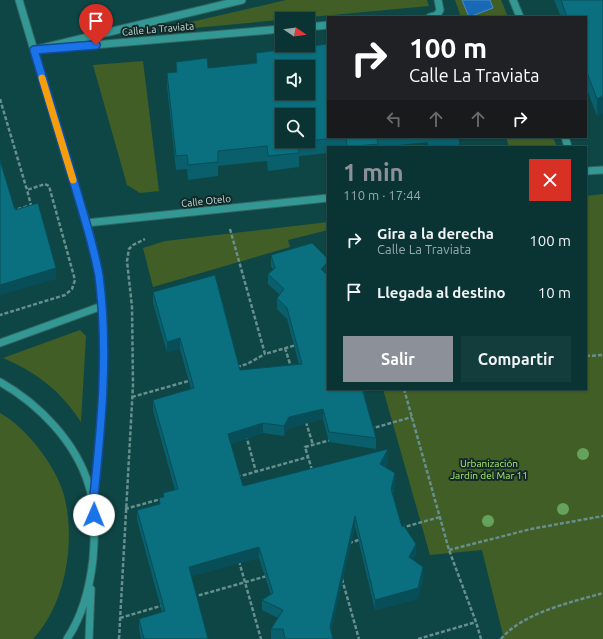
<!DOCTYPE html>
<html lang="es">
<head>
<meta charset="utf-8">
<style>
  :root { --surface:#0a3434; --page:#133c3c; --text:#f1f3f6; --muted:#99aaac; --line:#2a4f4f; --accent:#8c9099 }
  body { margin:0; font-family:Ubuntu,sans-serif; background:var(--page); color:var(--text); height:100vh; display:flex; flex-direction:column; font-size:15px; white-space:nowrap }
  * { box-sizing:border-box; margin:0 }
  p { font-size:13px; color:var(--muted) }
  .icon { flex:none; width:22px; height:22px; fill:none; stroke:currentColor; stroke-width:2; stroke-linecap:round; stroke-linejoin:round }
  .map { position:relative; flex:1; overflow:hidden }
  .details { position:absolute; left:327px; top:146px; width:260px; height:244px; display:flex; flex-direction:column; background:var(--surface); border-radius:0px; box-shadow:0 1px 3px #0004,0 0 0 1px var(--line) }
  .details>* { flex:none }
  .banner { position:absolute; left:327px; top:16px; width:260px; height:122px; border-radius:0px; box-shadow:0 1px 3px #0004,0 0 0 1px var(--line); background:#202124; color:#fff; overflow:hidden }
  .needle { width:26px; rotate:103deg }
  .fabs { position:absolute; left:275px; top:12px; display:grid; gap:8px }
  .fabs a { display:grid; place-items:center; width:40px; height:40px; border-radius:0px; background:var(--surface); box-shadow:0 1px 3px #0004,0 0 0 1px var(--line); font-size:20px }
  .pin { position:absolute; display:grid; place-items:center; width:34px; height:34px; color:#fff; margin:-41px -17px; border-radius:50% 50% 50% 0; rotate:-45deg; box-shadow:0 0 4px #0007 }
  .pin .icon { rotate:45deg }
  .me { position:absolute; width:44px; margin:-22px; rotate:1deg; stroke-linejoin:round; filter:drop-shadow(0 0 3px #0008) }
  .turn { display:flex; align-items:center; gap:14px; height:84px; padding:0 16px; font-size:18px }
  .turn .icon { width:52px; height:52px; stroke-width:2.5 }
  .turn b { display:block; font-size:28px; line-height:34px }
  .lanes { display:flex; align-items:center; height:38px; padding:0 16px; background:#0003; justify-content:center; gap:20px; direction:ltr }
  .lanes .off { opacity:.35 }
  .round { display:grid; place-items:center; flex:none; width:42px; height:42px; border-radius:0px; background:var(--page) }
  .overview { display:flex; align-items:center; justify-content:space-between; height:68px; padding:0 16px }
  h1 { font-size:24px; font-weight:700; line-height:30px; color:var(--accent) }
  .primary-button { display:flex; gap:8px; margin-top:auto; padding:8px 16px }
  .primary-button a { flex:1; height:46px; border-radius:0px; background:var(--accent); color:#fff; font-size:16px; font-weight:700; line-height:46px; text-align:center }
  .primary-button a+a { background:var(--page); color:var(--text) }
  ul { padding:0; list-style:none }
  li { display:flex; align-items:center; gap:12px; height:52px; padding:0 16px }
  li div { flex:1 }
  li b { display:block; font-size:15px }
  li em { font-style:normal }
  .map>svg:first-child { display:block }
  .green { fill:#415e26 }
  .water { fill:#186ab6; stroke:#4c8dc1 }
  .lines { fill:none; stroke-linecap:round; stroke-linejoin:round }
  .minor-casing { stroke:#326463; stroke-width:9 }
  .path { stroke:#668f8e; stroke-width:2.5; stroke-dasharray:4 2; stroke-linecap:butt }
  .minor { stroke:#339793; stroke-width:7 }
  .tree { fill:#65a25c }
  .wall { fill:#095f6c }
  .shaded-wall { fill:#074e58 }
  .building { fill:#0a6f7e; stroke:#074e58; fill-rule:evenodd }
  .route-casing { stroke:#114b97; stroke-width:10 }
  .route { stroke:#1a73e8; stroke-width:7 }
  .slow { stroke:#f59e0b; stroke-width:7 }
  .labels { text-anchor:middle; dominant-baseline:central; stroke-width:4; stroke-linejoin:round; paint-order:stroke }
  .street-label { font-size:10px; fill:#c4dedc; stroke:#132928 }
  .park-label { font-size:10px; fill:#aded6f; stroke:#132928 }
</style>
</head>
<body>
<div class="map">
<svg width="603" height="639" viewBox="0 0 603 639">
  <rect width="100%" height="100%" fill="#0e4645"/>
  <!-- green -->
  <path class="green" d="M286 0H427L429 6 183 29 182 24Z
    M455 0H501L508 17H461Z
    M143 61 159 191 140 193 127 185 93 65Z
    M506 137H553L557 147H509Z
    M603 194V639H504L482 550 430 555 383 389H586V196Z
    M328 222V230L288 240 290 247 153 287 143 248 165 241Z
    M80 330 86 336 81 422C61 391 36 372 3 358Z
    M0 413C26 427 56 466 64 495 76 541 66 604 33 639H0Z"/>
  <!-- water -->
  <path class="water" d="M462 0H490L493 8 469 17Z"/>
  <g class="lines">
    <defs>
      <path id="minor" d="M19 0C36 57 53 114 70 171 81 205 93 240 99 276 109 352 101 430 93 505
        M242 0 34 50 282 29
        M513 0 520 17
        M430 17 437 15 440 10 438 0
        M308 27 328 25
        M565 137 568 147
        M586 171 603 170
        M86 223 328 198
        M0 343 102 306
        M0 382C39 404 76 442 89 486 96 509 95 535 93 559 90 586 83 615 67 639
        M89 639 91 589"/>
    </defs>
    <!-- minor casing -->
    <use href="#minor" class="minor-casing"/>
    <!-- path -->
    <path class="path" d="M0 99 27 190 45 184 49 186 75 280 72 289 65 295 0 315
      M12 211 31 205 27 190
      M230 229 265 354 296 345
      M285 348 291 367
      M586 356 603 355
      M237 367 247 364 265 354
      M404 389 449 550 476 622 481 639
      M132 397 192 380
      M306 422 313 445
      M370 429 412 417
      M246 435 256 472
      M312 470 305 447 331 440
      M237 477 308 457
      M125 509 161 499
      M401 528 440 517
      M349 543 362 539
      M449 550 531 529 603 516
      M239 561 261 639
      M342 579 359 639
      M193 597 267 576
      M120 618 164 605
      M119 639 133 385 132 307 127 261 129 249 133 245 145 239
      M418 639 476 622
      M501 639C522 613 572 602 603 593"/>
    <!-- minor -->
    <use href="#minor" class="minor"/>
  </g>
  <!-- trees -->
  <g class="tree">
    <circle cx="583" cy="454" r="6"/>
    <circle cx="563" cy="509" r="6"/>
    <circle cx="488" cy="521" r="6"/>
  </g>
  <!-- wall -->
  <path class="wall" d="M554 0H603V113L597 116 586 87V17H561Z
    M256 53 328 137H466L459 138V147H428V142L379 147H328V153L299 156V167L268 171 267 161 218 166V176L188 180 187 169 176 170 167 87V73L176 72V62L208 68 256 63Z
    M271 255 328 259V272L326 274 328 389H366L364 397 376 438V449L329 442 323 419 289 428 284 436 263 433 231 444 243 486 388 460 385 467 395 484 393 494 402 527 416 554 413 560 423 578 418 599 375 610 355 526 331 631 333 639H271V629L278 618 262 610V600L271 595 259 558 191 576 208 639H141L139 629V619L162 612 137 520V510L159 504V498L163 497V493L175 490 153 410V400L191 389 180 349 167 352 153 303V292L240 370 299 364 287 319 277 309V298L280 295 268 284V274L273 270 271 266Z"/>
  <!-- shaded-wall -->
  <path class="shaded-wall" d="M603 96V113L597 116V99Z
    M328 262V272L321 279V269Z
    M56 268V279L0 295V285Z
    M180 338V349L167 352V342Z
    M364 389H366L363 403V392Z
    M323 409V419L289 428 284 436V426L289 417Z
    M263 423V433L228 445V434Z
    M388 449V460L380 475V464Z
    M395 473V484L391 500V489Z
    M355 516V526L330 637V627Z
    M416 544V554L409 567V557Z
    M259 547V558L189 577V567Z
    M423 567V578L418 599 375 610V600Z"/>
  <!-- building -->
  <path class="building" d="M561 0H603V96L597 99 586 70V17H567Z
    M328 44V137H344L308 141V115H282V141H308L298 142 299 153 268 156 267 146 218 151V162L188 165 187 155 176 156 167 73 177 72 176 62 207 58 208 68 257 63 256 53ZM282 67H308V93H282Z
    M346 137H377L378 144 347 147Z
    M0 160 15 210 38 203 56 268 0 285Z
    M312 243 328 259V262L321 269 328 276V389H364L363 392 376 438 329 432 323 409 289 417 284 426 263 423 228 434 243 486 388 449 380 464 395 473 391 489 402 527 404 526 416 544 409 557 423 567 418 588 375 600 355 516 330 627 333 639H285L283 629H271L283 610 262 600 273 593 259 547 189 567 208 639H144L139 619 165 611 137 510 160 504 159 498 164 497 163 493 178 489 153 400 194 388 180 338 167 342 153 292 215 275 240 370 302 364 287 308 277 298 284 289 268 274 275 268 271 255Z"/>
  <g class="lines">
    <defs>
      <path id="route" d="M94 515 93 505C101 430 109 352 99 276 94 247 84 217 76 189 62 142 48 96 34 50L96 45"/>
    </defs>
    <!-- route casing -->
    <use href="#route" class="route-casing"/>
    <!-- route -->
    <use href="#route" class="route"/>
    <!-- slow -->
    <path class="slow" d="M42 78 73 180"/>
  </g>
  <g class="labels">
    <!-- street labels -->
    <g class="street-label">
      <text transform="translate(158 29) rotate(-5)">Calle La Traviata</text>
      <text transform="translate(206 201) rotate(-6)">Calle Otelo</text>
    </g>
    <!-- park labels -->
    <g class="park-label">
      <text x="489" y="463">Urbanización<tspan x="489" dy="12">Jardin del Mar 11</tspan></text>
    </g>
  </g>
</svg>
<div class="fabs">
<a><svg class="needle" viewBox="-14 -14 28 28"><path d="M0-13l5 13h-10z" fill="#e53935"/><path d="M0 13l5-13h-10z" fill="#99aaac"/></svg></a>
<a><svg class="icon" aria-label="sound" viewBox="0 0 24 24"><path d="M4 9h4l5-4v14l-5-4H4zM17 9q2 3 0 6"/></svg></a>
<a><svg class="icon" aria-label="search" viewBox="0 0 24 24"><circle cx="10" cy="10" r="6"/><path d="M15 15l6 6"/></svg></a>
</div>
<div class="pin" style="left:96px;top:45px;background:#d93025"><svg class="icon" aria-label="arrive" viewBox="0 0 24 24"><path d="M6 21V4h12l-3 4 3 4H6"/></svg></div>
<svg class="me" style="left:94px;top:515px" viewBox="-20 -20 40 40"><circle r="19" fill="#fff"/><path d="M0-13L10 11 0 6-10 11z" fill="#1a73e8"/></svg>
<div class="banner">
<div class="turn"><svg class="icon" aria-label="right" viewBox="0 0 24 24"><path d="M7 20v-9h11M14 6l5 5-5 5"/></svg><div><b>100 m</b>Calle La Traviata</div></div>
<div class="lanes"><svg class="icon off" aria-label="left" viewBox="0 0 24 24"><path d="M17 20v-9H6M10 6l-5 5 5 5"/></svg><svg class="icon off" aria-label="ahead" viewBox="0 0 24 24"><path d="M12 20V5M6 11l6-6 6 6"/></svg><svg class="icon off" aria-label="ahead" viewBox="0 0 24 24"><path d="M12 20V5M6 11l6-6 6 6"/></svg><svg class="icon" aria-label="right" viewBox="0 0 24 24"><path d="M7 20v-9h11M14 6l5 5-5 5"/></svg></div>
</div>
<section class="details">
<div class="overview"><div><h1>1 min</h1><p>110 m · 17:44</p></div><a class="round" style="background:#d93025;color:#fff"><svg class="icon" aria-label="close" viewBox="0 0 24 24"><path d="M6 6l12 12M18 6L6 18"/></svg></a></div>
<ul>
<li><svg class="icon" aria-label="right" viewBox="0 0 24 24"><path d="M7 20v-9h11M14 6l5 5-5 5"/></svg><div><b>Gira a la derecha</b><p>Calle La Traviata</p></div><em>100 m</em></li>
<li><svg class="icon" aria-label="arrive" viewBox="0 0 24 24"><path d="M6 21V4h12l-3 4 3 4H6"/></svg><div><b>Llegada al destino</b></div><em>10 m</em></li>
</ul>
<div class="primary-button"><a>Salir</a><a>Compartir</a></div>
</section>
</div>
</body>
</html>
